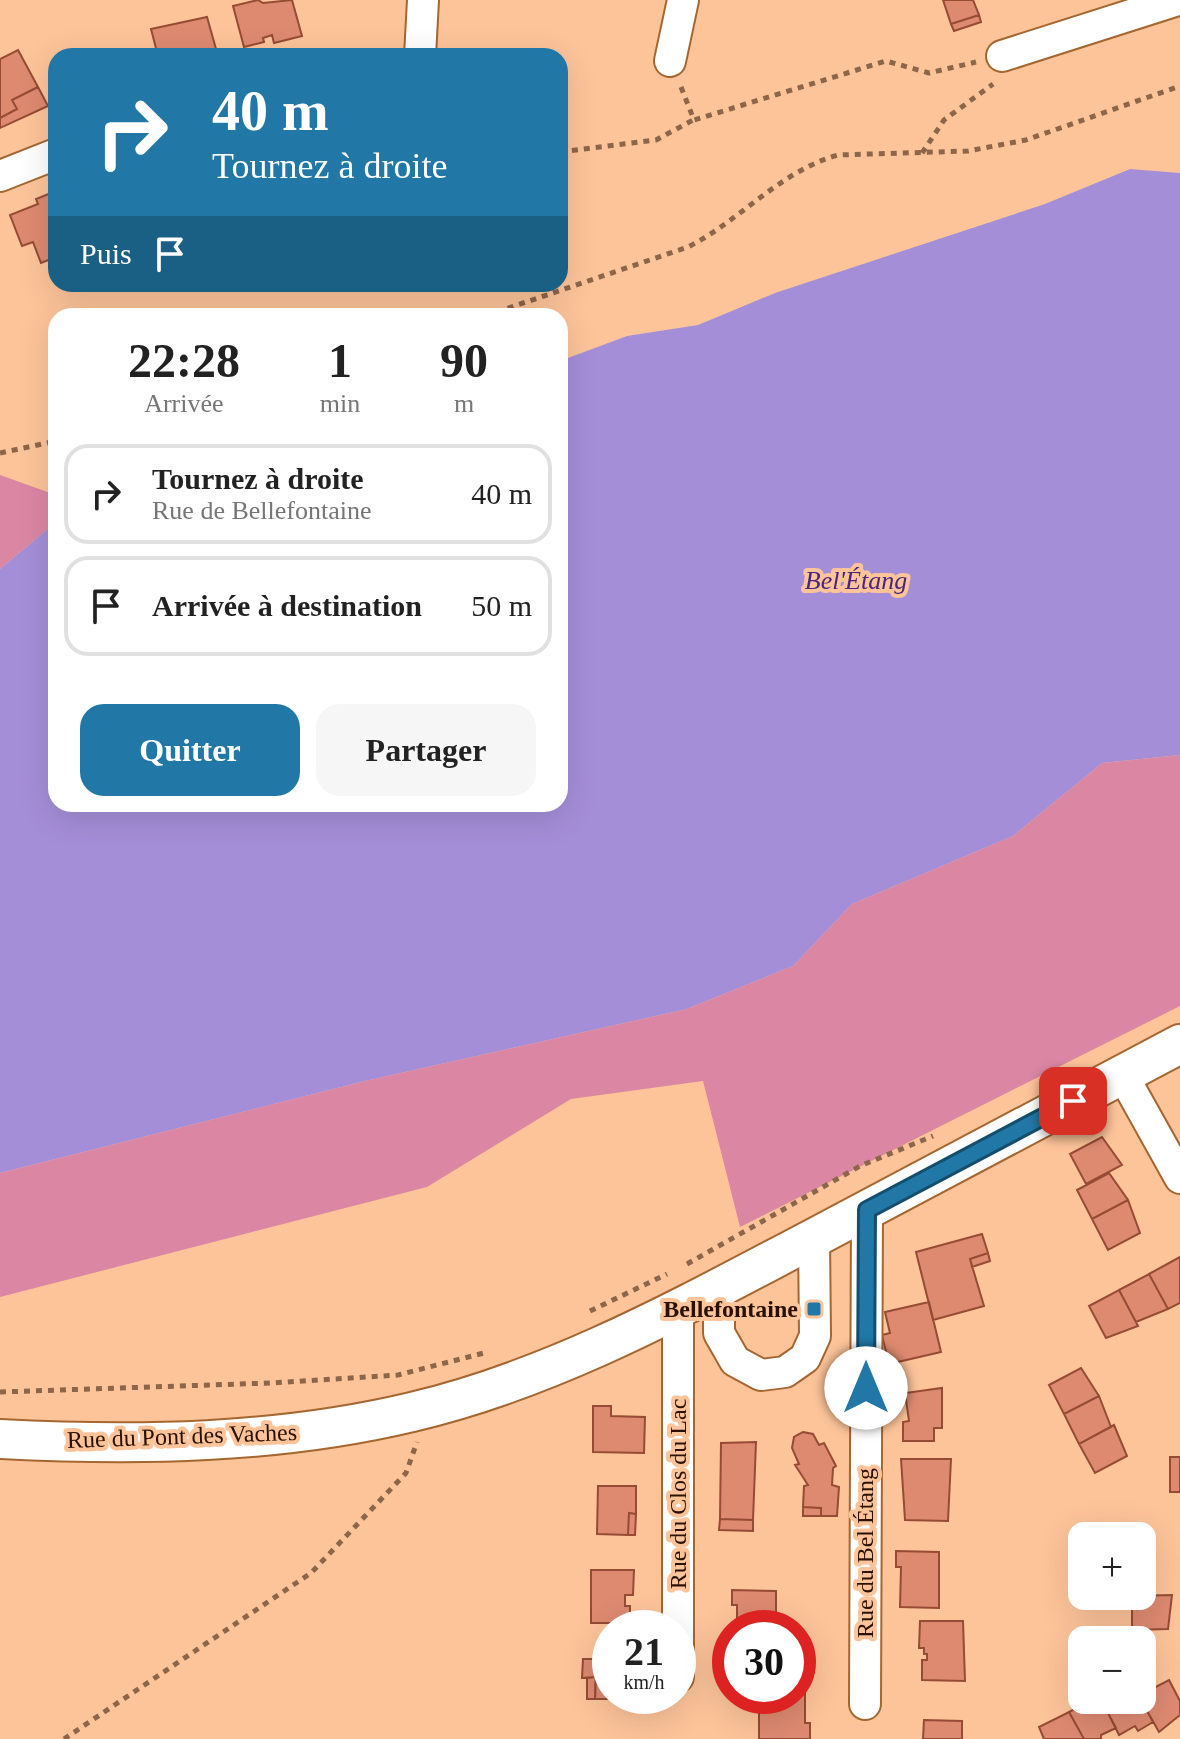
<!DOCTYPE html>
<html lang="fr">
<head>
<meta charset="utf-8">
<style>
  :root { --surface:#fff; --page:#f6f6f6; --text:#222; --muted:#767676; --line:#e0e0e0; --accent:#2178a7 }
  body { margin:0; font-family:Georgia,serif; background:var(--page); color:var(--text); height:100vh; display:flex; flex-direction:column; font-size:30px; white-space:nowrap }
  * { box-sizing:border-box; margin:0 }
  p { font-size:26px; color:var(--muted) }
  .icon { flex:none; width:44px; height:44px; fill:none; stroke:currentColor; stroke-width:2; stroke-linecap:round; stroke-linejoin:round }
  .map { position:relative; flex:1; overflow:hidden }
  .details { position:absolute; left:48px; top:308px; width:520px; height:504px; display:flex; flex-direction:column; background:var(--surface); border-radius:24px; box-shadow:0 8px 32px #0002 }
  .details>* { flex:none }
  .banner { position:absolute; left:48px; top:48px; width:520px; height:244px; border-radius:24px; box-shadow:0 8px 32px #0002; background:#2178a7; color:#fff; overflow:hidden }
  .fabs { position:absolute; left:1068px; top:1522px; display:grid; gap:16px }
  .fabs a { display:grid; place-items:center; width:88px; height:88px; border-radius:16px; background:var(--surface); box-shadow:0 8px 32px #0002; font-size:40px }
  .speed { position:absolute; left:592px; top:1610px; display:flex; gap:16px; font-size:40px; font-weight:700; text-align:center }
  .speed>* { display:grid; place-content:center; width:104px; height:104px; border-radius:50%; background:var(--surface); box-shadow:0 8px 32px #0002; line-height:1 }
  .speed small { font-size:20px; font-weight:400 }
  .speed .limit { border:12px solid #d22; background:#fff; color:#111 }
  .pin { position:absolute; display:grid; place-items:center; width:68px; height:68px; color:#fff; margin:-34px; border-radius:16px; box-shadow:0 4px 12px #0006 }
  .me { position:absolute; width:88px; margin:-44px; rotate:0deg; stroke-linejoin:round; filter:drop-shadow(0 0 6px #0008) }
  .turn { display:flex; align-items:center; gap:28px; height:168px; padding:0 32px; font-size:36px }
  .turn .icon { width:104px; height:104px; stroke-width:2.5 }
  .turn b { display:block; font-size:56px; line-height:68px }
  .then { display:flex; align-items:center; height:76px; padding:0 32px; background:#0003; gap:16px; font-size:30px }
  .eta { display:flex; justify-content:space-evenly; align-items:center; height:136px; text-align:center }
  .eta b { font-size:48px; font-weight:600; line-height:56px }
  .button { display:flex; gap:16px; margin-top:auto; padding:16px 32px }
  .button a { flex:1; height:92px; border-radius:24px; background:var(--accent); color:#fff; font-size:32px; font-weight:600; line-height:92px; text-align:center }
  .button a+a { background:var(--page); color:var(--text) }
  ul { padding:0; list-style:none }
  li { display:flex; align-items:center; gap:24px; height:100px; margin:0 16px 12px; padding:0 16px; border:4px solid var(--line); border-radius:24px }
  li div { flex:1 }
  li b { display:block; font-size:30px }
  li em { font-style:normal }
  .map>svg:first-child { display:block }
  .forest { fill:#db87a4 }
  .water { fill:#a58ed8 }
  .building { fill:#de8a71; stroke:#964b34; stroke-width:2 }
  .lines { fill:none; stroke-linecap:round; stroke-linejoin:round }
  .minor-casing { stroke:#a56630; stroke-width:34 }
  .tertiary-casing { stroke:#a56630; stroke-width:42 }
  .path { stroke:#8d6549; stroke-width:5; stroke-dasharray:6 6; stroke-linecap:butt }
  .minor { stroke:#fff; stroke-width:30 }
  .tertiary { stroke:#fff; stroke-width:38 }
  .route-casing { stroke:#154e6d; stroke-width:20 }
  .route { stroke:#2178a7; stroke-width:14 }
  .poi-dot { fill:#2178a7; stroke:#fdc49a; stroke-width:3 }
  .labels { text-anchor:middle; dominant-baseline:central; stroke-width:8; stroke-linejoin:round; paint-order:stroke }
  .poi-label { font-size:24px; font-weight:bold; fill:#291000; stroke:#fdc49a; text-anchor:end }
  .street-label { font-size:24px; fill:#291000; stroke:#fdc49a }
  .water-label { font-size:26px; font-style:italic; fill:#49257c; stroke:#fdc49a }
</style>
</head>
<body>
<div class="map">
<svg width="1180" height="1739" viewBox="0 0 1180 1739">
  <rect width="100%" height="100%" fill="#fdc49a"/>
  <!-- forest -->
  <path class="forest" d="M0 475 56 495V522L0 569Z
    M1180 755V1006L740 1227 703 1081 571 1099 427 1187 0 1297V1173L365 1081 687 1009 793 966 852 904 1013 836 1102 763Z"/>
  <!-- water -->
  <path class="water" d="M1130 169 1180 173V755L1102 763 1013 836 852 904 793 966 687 1009 365 1081 0 1173V569L56 522V804H560V361L627 336 698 325 775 293 1045 204Z"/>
  <!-- building -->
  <path class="building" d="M258 0 263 3 292 0 302 36 274 43 272 35 263 38 264 42 244 47 233 6Z
    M943 0H973L979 15 951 24Z
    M979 15 981 22 954 31 951 24Z
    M207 17 218 56H158L151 29Z
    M18 50 38 87 12 100 17 109 0 118V59Z
    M38 87 48 106 0 128V118L17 109 12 100Z
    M56 191V257L41 263 33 242 22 246 10 215 38 204 36 199Z
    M1102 1137 1122 1165 1086 1184 1070 1154Z
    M1109 1173 1128 1200 1092 1219 1077 1190Z
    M1128 1200 1140 1233 1108 1250 1092 1219Z
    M982 1234 988 1253 970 1259 984 1306 933 1320 916 1252Z
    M988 1253 990 1261 972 1267 970 1259Z
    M1180 1257V1303L1168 1309 1149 1274Z
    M1149 1274 1168 1309 1136 1322 1119 1290Z
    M1119 1290 1138 1326 1106 1338 1089 1306Z
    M929 1302 941 1352 889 1364 882 1335 890 1333 885 1312Z
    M1081 1368 1099 1396 1064 1414 1049 1385Z
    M942 1388V1428H934V1441H903V1422L909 1421 905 1393Z
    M1099 1396 1111 1427 1079 1444 1064 1414Z
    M593 1406H611V1416L645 1417 644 1453 593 1452Z
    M1114 1425 1127 1456 1095 1473 1079 1444Z
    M803 1432 813 1434 819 1445 824 1443 836 1466 833 1468 832 1485 839 1487 837 1516H821V1508L803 1507 804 1486 808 1485 795 1465 799 1464 792 1448 794 1437Z
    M756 1442 753 1520 720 1519 721 1443Z
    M1170 1457H1180V1492H1170Z
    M901 1459H951L948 1521 905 1520Z
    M598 1486H636V1514L629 1513 628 1535 597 1534Z
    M803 1507 821 1508V1516H803Z
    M629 1513 636 1514 635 1535H628Z
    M720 1519 753 1520V1531L719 1530Z
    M896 1551 939 1552V1608L900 1607 901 1567H896Z
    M591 1570H634L633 1595H625V1606H630V1623H591Z
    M732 1590 776 1591V1628H737V1605H732Z
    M1172 1595 1168 1629 1132 1630V1596Z
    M920 1621H963L965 1681 922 1680V1660H927V1654H924V1648H919Z
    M583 1659H596V1677L582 1678Z
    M596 1659H610V1696H637V1699H595Z
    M596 1677 595 1699H587V1678Z
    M1169 1680 1180 1701V1715L1159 1732 1141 1700 1142 1694Z
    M798 1687H805V1723H810V1739H759V1706L768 1707V1696H798Z
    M1092 1700H1101L1116 1728 1101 1735V1739H1084L1069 1712Z
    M1108 1700H1141L1153 1722 1138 1731 1135 1726 1119 1735 1103 1703Z
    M1069 1712 1084 1739H1044L1039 1727Z
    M924 1720 962 1721V1739H923Z"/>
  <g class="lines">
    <defs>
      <path id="minor" d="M420 56 423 0
        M1002 56 1178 0
        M670 61 683 0
        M0 176 56 154
        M1122 1074 1180 1178
        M719 1288V1333L735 1361 761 1375 785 1372 805 1358 815 1336 814 1238
        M678 1310V1677
        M865 1704 867 1210"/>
      <path id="tertiary" d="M0 1439C137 1446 278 1444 412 1412 556 1378 684 1306 814 1238 936 1173 1058 1108 1180 1044"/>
    </defs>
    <!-- minor casing -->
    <use href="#minor" class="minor-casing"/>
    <!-- tertiary casing -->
    <use href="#tertiary" class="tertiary-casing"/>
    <!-- path -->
    <path class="path" d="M681 87 694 120 886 61 929 73 976 62
      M560 152 656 140 693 120
      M922 153 944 120 993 84
      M485 316 688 247C741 220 780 171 838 155L968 151 1026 140 1180 86
      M0 453 56 441
      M687 1264 860 1166 933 1136
      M590 1311 667 1274
      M0 1392 270 1383 398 1375 484 1353
      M64 1739 311 1573 406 1473 417 1442"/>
    <!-- minor -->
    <use href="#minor" class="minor"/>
    <!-- tertiary -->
    <use href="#tertiary" class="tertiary"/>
  </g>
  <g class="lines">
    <defs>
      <path id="route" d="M866 1388 867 1210 1073 1101"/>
    </defs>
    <!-- route casing -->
    <use href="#route" class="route-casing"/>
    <!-- route -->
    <use href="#route" class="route"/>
  </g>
  <!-- markers -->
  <rect class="poi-dot" x="806" y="1301" width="16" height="16" rx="4"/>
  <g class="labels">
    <!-- poi labels -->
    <g class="poi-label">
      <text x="798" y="1309">Bellefontaine</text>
    </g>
    <!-- street labels -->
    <g class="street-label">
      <text transform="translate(182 1436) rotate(-2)">Rue du Pont des Vaches</text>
      <text transform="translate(678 1494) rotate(-90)">Rue du Clos du Lac</text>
      <text transform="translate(865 1553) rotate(-90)">Rue du Bel Étang</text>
    </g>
    <!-- water labels -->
    <g class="water-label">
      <text x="856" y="580">Bel'Étang</text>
    </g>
  </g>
</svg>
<div class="fabs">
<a>+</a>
<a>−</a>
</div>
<div class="speed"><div>21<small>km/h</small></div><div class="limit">30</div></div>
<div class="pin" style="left:1073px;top:1101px;background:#d93025"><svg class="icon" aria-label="arrive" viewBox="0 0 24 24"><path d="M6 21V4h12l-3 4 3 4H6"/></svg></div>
<svg class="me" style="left:866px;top:1388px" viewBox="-20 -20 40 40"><circle r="19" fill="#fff"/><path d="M0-13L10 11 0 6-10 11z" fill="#2178a7"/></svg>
<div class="banner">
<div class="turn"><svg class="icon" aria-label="right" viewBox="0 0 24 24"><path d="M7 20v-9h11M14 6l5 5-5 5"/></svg><div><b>40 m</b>Tournez à droite</div></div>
<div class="then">Puis<svg class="icon" aria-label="arrive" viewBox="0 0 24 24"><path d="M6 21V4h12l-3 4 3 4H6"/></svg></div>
</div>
<section class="details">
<div class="eta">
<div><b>22:28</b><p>Arrivée</p></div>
<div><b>1</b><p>min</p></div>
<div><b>90</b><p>m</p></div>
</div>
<ul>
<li><svg class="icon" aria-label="right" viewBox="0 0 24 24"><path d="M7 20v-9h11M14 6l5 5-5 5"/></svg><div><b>Tournez à droite</b><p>Rue de Bellefontaine</p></div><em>40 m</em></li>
<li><svg class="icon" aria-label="arrive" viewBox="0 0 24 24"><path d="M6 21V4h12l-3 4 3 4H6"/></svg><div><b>Arrivée à destination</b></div><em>50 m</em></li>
</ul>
<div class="button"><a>Quitter</a><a>Partager</a></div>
</section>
</div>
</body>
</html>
